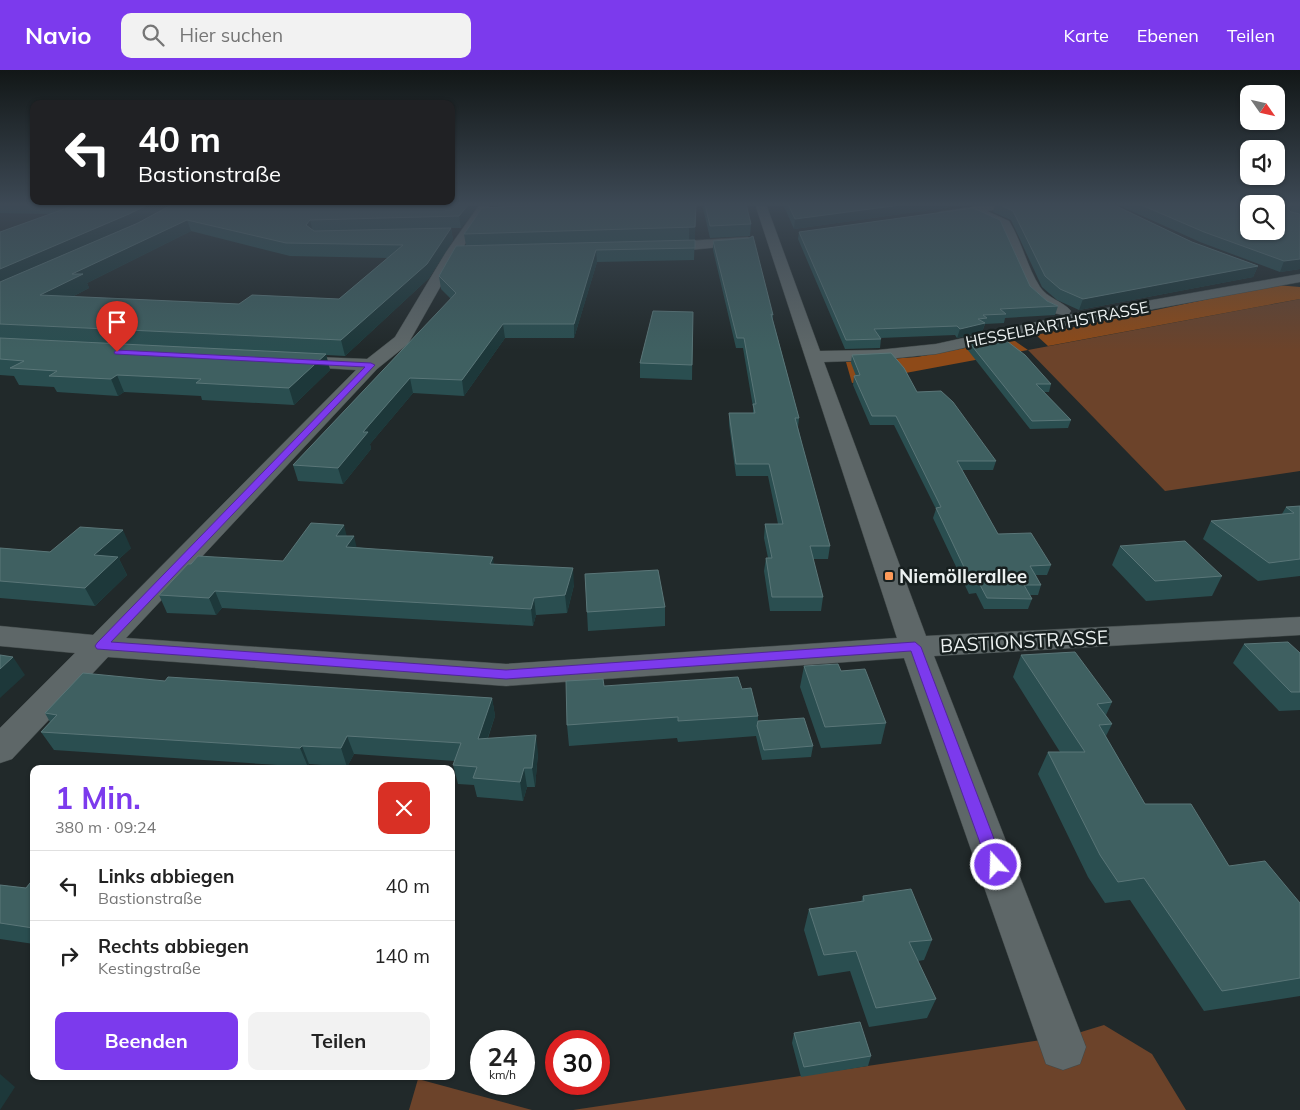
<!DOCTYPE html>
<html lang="de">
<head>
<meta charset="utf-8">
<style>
  :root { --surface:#fff; --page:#f2f2f2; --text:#222; --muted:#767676; --line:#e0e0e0; --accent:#7c3aed }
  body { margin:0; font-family:Mulish,sans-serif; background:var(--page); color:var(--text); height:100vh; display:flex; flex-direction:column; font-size:19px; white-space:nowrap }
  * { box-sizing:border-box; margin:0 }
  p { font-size:16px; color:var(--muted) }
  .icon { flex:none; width:28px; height:28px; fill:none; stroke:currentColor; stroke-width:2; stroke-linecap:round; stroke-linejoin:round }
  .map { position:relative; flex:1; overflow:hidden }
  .side { position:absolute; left:30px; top:695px; width:425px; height:315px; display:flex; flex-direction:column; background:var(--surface); border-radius:10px; box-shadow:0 1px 4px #0004 }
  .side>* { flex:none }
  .banner { position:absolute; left:30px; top:30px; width:425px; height:105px; border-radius:10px; box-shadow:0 1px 4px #0004; background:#202124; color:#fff; overflow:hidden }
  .needle { width:32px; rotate:124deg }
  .buttons { position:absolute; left:1240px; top:15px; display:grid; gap:10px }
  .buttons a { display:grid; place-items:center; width:45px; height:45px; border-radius:10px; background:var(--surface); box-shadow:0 1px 4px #0004; font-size:25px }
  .speed { position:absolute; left:470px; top:960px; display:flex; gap:10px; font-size:25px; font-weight:700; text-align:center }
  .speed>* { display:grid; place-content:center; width:65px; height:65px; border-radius:50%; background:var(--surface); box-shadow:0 1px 4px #0004; line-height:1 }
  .speed small { font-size:12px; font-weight:400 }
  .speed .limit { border:8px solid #d22; background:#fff; color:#111 }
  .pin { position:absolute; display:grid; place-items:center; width:42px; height:42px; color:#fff; margin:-51px -21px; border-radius:50% 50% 50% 0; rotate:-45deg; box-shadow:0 0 5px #0007 }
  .pin .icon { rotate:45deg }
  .me { position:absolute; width:55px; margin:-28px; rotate:340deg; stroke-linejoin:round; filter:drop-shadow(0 0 4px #0008) }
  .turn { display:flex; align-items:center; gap:18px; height:105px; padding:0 25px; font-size:22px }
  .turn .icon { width:65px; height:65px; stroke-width:2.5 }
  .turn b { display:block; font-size:35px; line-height:42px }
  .round { display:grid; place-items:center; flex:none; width:52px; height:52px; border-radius:10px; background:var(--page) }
  .overview { display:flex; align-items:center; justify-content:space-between; height:85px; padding:0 25px }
  h1 { font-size:30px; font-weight:700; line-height:38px; color:var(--accent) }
  .cta { display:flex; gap:10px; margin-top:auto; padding:10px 25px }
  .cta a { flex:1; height:58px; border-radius:10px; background:var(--accent); color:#fff; font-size:20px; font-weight:700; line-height:58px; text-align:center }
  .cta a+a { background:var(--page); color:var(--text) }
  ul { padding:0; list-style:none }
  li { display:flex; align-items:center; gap:15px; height:70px; padding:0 25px; border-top:1px solid var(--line) }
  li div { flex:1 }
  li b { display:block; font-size:19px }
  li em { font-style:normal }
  header { display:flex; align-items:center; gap:30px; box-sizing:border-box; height:70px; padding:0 25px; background:var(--accent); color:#fff }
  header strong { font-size:24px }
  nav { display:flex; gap:28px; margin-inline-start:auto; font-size:18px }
  .search { width:350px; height:45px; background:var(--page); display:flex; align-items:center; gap:12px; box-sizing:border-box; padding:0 18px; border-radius:10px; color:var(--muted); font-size:19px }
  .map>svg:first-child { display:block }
  .green { fill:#6c432a }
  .forest { fill:#8e4a18 }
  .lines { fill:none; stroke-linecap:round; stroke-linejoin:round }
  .minor-casing { stroke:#404848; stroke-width:1 }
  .minor { fill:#5e6768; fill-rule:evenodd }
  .wall { fill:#2a4e50; fill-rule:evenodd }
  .shaded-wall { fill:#1d383a }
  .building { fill:#3f6061; stroke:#5a7678; fill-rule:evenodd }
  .route { fill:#7c3aed; stroke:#51269a }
  .poi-dot { fill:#fe9b59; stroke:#182020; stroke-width:2 }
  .labels { text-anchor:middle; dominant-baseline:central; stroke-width:5; stroke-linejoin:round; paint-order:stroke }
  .far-street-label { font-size:16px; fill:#ecf1f1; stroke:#182020 }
  .poi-label { font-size:19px; font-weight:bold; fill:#ecf1f1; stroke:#182020; text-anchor:start }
  .street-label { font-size:19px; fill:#ecf1f1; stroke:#182020 }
</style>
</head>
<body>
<header>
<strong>Navio</strong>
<div class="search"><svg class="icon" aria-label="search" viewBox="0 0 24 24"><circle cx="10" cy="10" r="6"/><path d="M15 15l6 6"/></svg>Hier suchen</div>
<nav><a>Karte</a><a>Ebenen</a><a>Teilen</a></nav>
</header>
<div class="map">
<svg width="1300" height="1040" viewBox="0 0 1300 1040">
  <rect width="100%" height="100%" fill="#21292a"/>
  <!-- green -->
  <path class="green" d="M1300 229V401L1165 421 1028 280Z
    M1104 955 1152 984 1186 1040H573L1068 966Z
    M418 1009 532 1040H409Z"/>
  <!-- forest -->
  <path class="forest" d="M1276 215 1300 217V229L1048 276 1036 265Z
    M1007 270 1015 271 1028 280 852 313 846 292 917 287Z"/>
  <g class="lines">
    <defs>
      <path id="minor" d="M480 134H491L460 182 408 274 377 299 126 568 506 594 897 568 755 134H766L820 281 878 280 936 274 1078 243 1300 204V212L1078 253 936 284 878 290 824 292 926 566 1300 547V565L934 586 1086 977 1080 994 1063 1000 1046 994 904 588 506 616 108 587 12 689 0 693V658L75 583 0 576V556L93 565 356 300 290 296 284 295 281 291 284 287 290 286 367 289 395 267 446 182Z
        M990 134H1019L1014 137 987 141 1009 151C1022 172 1027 197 1040 217 1047 228 1064 232 1071 241L1069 244C1054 248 1034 233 1027 221 1015 201 1009 177 1000 156L973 143 939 148 933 145 939 142Z
        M748 167 754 171 752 174 689 180 657 181 651 177 657 173Z"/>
    </defs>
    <!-- minor casing -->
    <use href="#minor" class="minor-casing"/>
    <!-- minor -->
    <use href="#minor" class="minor"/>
  </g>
  <!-- wall -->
  <path class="wall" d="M0 134H479L461 158H451L453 170 429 208 345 286 326 285 330 300 294 335 202 330 201 326 124 322 118 326 57 322 54 317 19 315 14 306 0 305V162L51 144 0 143ZM191 161 290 186 388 188 339 229 239 234 72 227 89 218 87 213Z
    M696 134 694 190 597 192 574 268H505L464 326 413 323 370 374 371 379 343 414 298 411 293 395 451 229 441 219 439 206 466 176 464 164 490 138Z
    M702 134H746L751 154 750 166 710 168Z
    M783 134H972L794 159Z
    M995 134H1112L1192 172 1258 196 1253 207 1079 240 1057 230 1042 217 1011 150 993 142Z
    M1116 134H1300V143H1294L1300 144V199L1280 202 1200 172Z
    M799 162 1030 216 1047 231 1058 236 1055 245 1005 248 1004 253 985 254 982 262 957 268 955 265 880 268 881 269 880 278 845 279 798 169Z
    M713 171 773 245V250L799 348 798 357 802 374 830 476 828 489H813L823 527 821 541H770L764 501 766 488H768L764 468 765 454H778L768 406H736L729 354V343H753V337L743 278H736L713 180Z
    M693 242 692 310 640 308V293Z
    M968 271 1051 314 1049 322H1044L1071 350 1068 358 1030 359 967 279Z
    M852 285 917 322 996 391 993 400H962L998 464 1051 495 1047 505H1036L1041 515 1038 525H1030L1032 529 1028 539H984L976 523 969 524 933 448 936 439 894 355H870L853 315 854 306H856L851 293Z
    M1300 436V506L1258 511 1203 469 1211 451 1282 444 1286 437Z
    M347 466 356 477 494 494 574 515 567 543 536 545 533 556 222 538 216 545 167 543 159 525 191 494 283 491Z
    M1120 476 1222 506 1212 526 1146 531 1112 495Z
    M0 478 50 482 131 478 119 489 127 505 95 536 0 528Z
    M585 504 665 537V556L588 561Z
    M1244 574 1300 583V640L1279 641 1233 593Z
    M1021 585 1112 632 1106 645 1112 654 1106 666 1145 734 1229 796 1300 833V926L1204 941 1130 830 1105 833 1088 807 1038 704 1048 682H1060L1013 607Z
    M804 596 841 601 886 653 881 674 821 678 800 617Z
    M165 611 492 628 495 646 488 668 538 683 535 717H527L523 731 477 727 474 715 458 714 453 695 455 691 354 684 347 697 309 694 308 697 54 680 41 662 50 652 45 643Z
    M604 616 742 619 758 646V651L813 676 811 687 762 690 756 666 678 672 677 668 569 676 567 655Z
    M34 808V874L0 869V815L26 818Z
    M863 826 932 870 924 890 918 891 936 929 927 948 869 957 850 901 818 906 804 860 809 839 861 832Z
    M794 963 871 986 868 996 801 1007 792 973Z"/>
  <!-- shaded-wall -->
  <path class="shaded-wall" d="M149 134H175L133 155 0 215V199Z
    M469 134H479L461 158 459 146Z
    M490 134H585L490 139Z
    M908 134H972L794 159 795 149Z
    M1293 134H1294L1290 142 1287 138Z
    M187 150 191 161 87 213 89 218 47 240 40 225 72 204Z
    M310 150 313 162 306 155Z
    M695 157V170H689V158Z
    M451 158 453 170 429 208 345 286 341 270Z
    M596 180 597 192 574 268V254Z
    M1300 189V199L1280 202 1284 191Z
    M1258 196 1253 207 1079 240 1083 229Z
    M985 253 982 262 957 268 960 259Z
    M503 254 505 268 464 326 462 310Z
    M326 284 330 300 294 335 289 318Z
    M117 305 124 322 118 326 111 309Z
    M410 308 413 323 370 374 371 379 343 414 338 398 363 362Z
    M344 455 348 471 336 466Z
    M123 460 131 478 119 489 127 505 95 536 85 518 94 485Z
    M354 466 358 483 346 477Z
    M493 487 495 504 490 494Z
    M573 498 574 515 567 543 565 525Z
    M215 521 222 538 216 545 209 528Z
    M534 528 536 545 533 556 531 539Z
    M13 587 25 605 0 628V599Z
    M492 628 495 646 481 687 478 669Z
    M536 665 538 683 535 717 532 698Z
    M347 666 354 684 347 697 341 678Z
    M302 676 309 694 308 697 300 678Z
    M524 698 527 717 523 731 520 712Z
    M0 1004 15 1017 0 1040Z"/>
  <!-- building -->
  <path class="building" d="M78 134H149L129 144 0 199V162Z
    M173 134H469L459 146 310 150 306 155 314 161 451 158 427 194 341 270 0 254V212L138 153ZM187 150 286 173 403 175 339 229 252 225 239 234 40 225 83 204H72Z
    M558 134H696L695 157 464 164 482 138Z
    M705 134H746L751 154 710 156Z
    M788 134H908L795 149Z
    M998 134H1112L1192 172 1258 196 1083 229 1060 219 1045 206 1013 141Z
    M1139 134H1249V161H1276V134H1293L1287 138 1291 142 1300 144V189L1284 191 1204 162Z
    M973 138 1000 150 1030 216 1047 231 1058 236 1000 239 1006 244 983 245 987 248 978 249 985 253 960 259 957 256 874 259 881 269 846 270 799 162Z
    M753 166 773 245 771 244 799 348H795L802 374 830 476H810L823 527H772L766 488H772L765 454H783L769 394H736L729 343H755L753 334H756L744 268H737L713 171 749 168Z
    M695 170V178L596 180 574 254H503L462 310 410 308 363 362H368L338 398 293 395 456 223 439 206 456 176Z
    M653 241 693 242 692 295 640 293Z
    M999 265 1025 285 1051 314H1036L1071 350 1032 351 968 271Z
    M0 268 326 284 289 318 196 313 201 309 117 305 111 309 49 306 57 301 10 298 24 291 0 289Z
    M891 283 904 298 917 322 941 321 953 332 996 391H957L998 464 1031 463 1051 495 1030 496 1041 515H1024L1032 529 987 528 979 513 972 514 936 438 941 437 896 346H872L854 306 860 305 852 285Z
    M1300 436V489L1269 493 1211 451 1294 443 1286 437Z
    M311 453 344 455 336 466H354L346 477 493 487 490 494 573 498 565 525 534 528 531 539 215 521 209 528 159 525 188 494H191L198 486 283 491Z
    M80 457 123 460 94 485 118 487 85 518 0 511V478L50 482Z
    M1185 471 1222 506 1155 511 1120 476Z
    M658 500 665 537 587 542 585 504Z
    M1288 572 1300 583V622H1291L1244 574Z
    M1075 582 1112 632 1097 634 1112 654 1099 655 1145 734H1191L1229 796 1265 791 1300 833V908L1222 921 1144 808 1118 812 1100 785 1048 682H1085L1021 585Z
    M0 585 13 587 0 599Z
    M838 594 841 601 865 599 886 653 825 657 804 596Z
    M83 603 165 611 168 607 492 628 478 669 536 665 532 698H524L520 712 473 708 477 697 453 695 461 673 347 666 341 678 302 676 300 678 41 662 57 645 45 643Z
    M738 607 742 619 751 618 758 646 678 651V647L567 655 566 611 603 609 604 616Z
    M804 648 813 676 764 680 757 656 758 651Z
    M34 808V857L33 858 0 853V815L26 818Z
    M911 819 932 870 909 872 936 929 876 938 856 881 824 885 809 839 864 831 863 826Z
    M860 952 871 986 804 997 794 963Z"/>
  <!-- sky -->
  <linearGradient id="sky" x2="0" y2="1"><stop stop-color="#121717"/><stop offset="0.48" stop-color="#3d4955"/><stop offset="1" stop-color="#3d4955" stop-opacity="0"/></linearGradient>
  <rect width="1300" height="280" fill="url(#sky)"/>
  <!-- route -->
  <path class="route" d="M117 280 371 293 375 295 111 572 506 600 915 572 921 577 1004 795 1002 800 996 802 990 800 988 795 911 581 506 609 97 579 95 576 97 573 365 297 115 284 114 282Z"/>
  <!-- markers -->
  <rect class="poi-dot" x="884" y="501" width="10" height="10" rx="2.5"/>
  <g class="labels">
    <!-- far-street labels -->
    <g class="far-street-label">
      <text transform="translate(1057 254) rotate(-11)">HESSELBARTHSTRASSE</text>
    </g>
    <!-- poi labels -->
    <g class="poi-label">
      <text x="899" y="506">Niemöllerallee</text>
    </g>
    <!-- street labels -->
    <g class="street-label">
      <text transform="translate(1024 571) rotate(-3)">BASTIONSTRASSE</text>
    </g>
  </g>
</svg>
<div class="buttons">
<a><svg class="needle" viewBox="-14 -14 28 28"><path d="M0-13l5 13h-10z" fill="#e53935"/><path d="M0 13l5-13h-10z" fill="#767676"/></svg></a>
<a><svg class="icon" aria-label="sound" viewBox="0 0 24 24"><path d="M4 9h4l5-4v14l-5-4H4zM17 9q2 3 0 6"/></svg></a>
<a><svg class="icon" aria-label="search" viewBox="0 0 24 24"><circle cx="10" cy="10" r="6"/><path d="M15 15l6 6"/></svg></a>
</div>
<div class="speed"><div>24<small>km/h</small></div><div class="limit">30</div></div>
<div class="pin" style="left:117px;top:282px;background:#d93025"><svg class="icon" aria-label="arrive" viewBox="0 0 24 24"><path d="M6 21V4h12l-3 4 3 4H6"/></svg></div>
<svg class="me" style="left:996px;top:795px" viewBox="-20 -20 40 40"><circle r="17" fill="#7c3aed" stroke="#fff" stroke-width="3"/><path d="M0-11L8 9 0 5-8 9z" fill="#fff"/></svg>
<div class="banner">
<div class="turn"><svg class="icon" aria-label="left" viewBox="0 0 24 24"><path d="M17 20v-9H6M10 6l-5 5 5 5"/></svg><div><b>40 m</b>Bastionstraße</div></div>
</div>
<section class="side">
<div class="overview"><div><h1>1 Min.</h1><p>380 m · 09:24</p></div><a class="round" style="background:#d93025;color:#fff"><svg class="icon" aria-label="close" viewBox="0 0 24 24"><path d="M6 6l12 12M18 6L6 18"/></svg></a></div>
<ul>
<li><svg class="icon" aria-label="left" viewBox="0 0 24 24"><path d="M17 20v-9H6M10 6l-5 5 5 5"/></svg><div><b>Links abbiegen</b><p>Bastionstraße</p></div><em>40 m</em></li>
<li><svg class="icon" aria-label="right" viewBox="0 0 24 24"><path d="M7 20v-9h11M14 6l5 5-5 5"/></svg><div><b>Rechts abbiegen</b><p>Kestingstraße</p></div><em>140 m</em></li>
</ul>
<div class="cta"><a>Beenden</a><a>Teilen</a></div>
</section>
</div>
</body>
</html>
